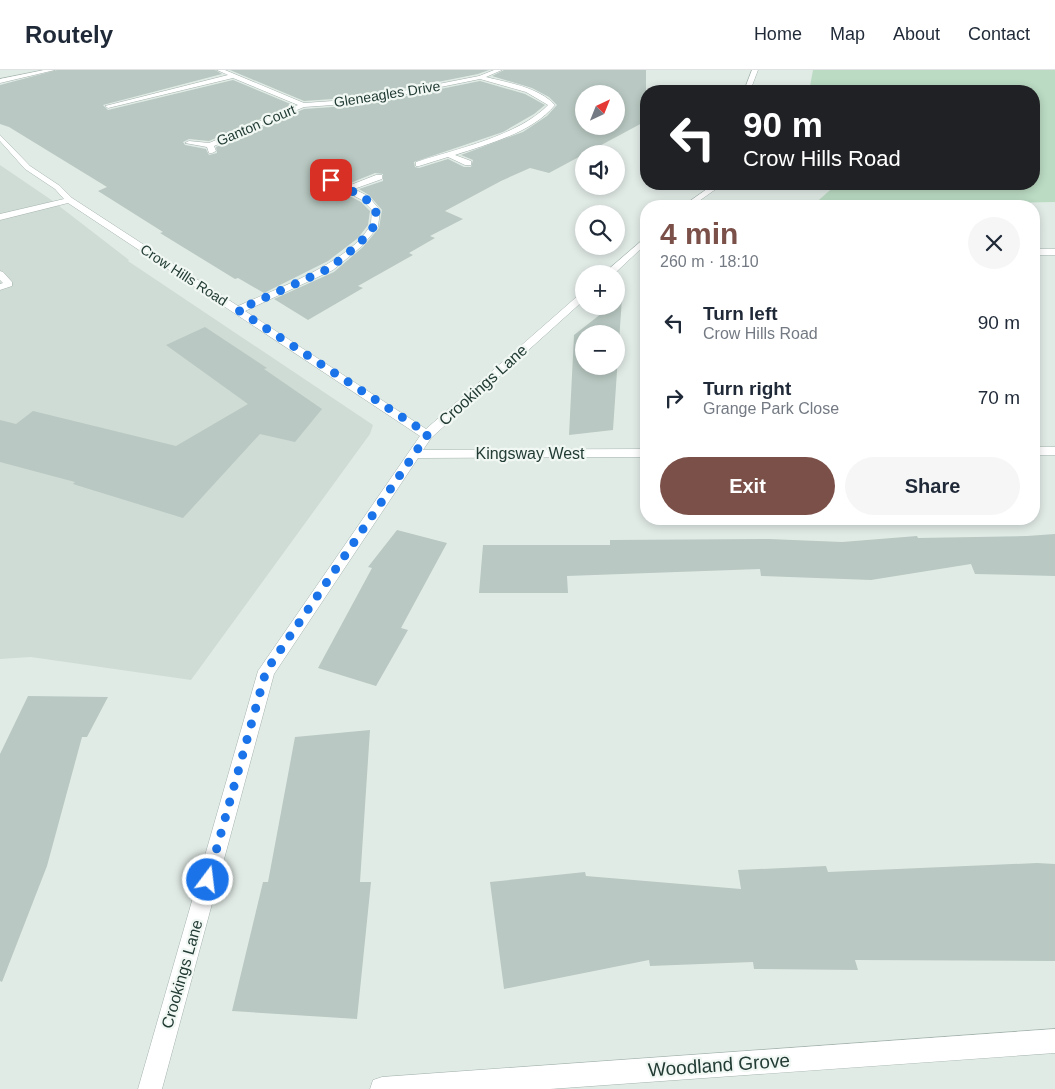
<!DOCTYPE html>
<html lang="en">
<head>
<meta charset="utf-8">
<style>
  :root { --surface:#fff; --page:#f6f6f7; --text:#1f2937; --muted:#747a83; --line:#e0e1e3; --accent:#7b5049 }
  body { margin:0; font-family:Arial,sans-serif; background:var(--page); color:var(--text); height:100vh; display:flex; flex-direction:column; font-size:19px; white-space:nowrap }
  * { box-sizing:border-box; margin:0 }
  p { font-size:16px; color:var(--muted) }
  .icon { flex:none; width:28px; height:28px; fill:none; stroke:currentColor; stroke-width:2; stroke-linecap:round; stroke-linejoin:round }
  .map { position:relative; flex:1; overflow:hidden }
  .details { position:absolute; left:640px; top:130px; width:400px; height:325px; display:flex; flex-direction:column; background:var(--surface); border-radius:20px; box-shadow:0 2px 8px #0003 }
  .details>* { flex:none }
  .guide { position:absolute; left:640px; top:15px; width:400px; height:105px; border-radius:20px; box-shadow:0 2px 8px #0003; background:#202124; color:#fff; overflow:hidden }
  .needle { width:32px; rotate:43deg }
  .fabs { position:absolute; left:575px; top:15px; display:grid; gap:10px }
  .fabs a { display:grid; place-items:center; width:50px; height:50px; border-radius:50%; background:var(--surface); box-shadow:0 2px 8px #0003; font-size:25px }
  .pin { position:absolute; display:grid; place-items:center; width:42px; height:42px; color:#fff; margin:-21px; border-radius:10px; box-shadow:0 2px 8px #0006 }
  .me { position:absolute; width:55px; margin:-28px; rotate:15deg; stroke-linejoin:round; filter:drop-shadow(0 0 4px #0008) }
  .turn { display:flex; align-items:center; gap:18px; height:105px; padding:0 20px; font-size:22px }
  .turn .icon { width:65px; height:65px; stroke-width:2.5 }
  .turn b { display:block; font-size:35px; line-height:42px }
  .round { display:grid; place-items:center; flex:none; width:52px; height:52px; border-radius:26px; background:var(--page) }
  .summary { display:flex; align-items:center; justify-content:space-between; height:85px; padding:0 20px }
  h1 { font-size:30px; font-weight:700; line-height:38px; color:var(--accent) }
  .primary-button { display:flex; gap:10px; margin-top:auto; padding:10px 20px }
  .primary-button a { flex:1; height:58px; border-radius:30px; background:var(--accent); color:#fff; font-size:20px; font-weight:700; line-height:58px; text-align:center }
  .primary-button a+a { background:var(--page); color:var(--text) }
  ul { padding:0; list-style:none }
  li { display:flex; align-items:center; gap:15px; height:75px; padding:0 20px }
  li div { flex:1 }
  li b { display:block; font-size:19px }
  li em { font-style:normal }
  header { display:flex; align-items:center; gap:30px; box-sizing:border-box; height:70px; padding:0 25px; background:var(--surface); border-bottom:1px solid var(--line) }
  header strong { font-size:24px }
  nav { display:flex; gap:28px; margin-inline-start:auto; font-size:18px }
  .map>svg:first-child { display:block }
  .built { fill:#cfdbd5 }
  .green { fill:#bbdbc3 }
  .building { fill:#b9c8c2; fill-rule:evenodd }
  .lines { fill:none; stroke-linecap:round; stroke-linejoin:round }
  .minor-casing { stroke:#a4b3ad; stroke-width:1 }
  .minor { fill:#fff; fill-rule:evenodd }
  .route { stroke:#1a73e8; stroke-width:9; stroke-dasharray:0 16.2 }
  .labels { text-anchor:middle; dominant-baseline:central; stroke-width:4.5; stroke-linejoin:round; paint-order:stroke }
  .far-street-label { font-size:14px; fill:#223b34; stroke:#f1f8f4 }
  .street-label { font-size:16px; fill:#223b34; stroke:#f1f8f4 }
  .near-street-label { font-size:19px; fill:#223b34; stroke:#f1f8f4 }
</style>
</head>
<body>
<header>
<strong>Routely</strong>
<nav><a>Home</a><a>Map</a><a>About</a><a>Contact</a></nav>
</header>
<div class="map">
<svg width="1055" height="1019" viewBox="0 0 1055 1019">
  <rect width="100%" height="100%" fill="#e1ebe6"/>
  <!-- built -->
  <path class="built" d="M0 95 50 129 129 190 128 191 373 355 370 364 191 610 31 587 0 589Z"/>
  <!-- green -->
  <path class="green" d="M813 0H1055V132L812 136 837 114H1034V21H814L810 16Z"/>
  <!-- building -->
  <path class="building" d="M57 0H215L222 4 103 35 108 40 233 10 293 35 209 71 189 69 183 72 185 75 206 79 209 85 217 83 216 77 304 39 362 35 480 11 525 24 545 35 534 44 503 62 414 92 415 97 419 98 448 89 464 97H471L473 90 461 85 523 62 547 46 557 35 549 27 532 18 492 6 504 0H646V51L549 103 530 98 501 111 445 141 463 149 430 166 435 168 409 183 413 185 358 216 363 218 308 250 274 229 334 202 363 177 379 158 382 140 369 125 359 119 383 111V104L375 103 348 114 335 106 327 107V114L361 132 370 141 368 155 358 168 328 191 264 223 238 208 235 209 160 163 163 162 98 121 107 117 9 57 0 54V15ZM584 24H616V56H584Z
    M230 0H489L478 4 362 27 304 31Z
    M622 228 613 360 569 365 574 265 611 236H616V232ZM584 264H616V296H584Z
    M205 257 267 298 264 299 322 339 295 372 260 364 183 448 73 414 75 412 0 392V350L16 354 33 341 176 376 248 334 166 275Z
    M397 460 447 473 401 558 408 560 376 616 318 598 372 498 368 497Z
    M1055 464V506L975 504 971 494 871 510 761 506 760 499 567 506 568 523H479L483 475H610V470L769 469 842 472 917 466 918 468 1027 466Z
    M28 626 108 627 87 667H82L47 796 2 912 0 911V684Z
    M370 660 360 812H371L357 949 232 941 263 812H268L295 667Z
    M1037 793 1055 794V891L855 890 858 900 754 899 753 892 650 896 649 890 504 919 490 812 585 802 586 806 741 819 738 800 826 796 828 802Z"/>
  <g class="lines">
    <defs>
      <path id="minor" d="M44 0H55L0 13V9Z
        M217 0H225L304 33 362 29 479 6 494 0H502L486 7C509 13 538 17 555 35 532 63 488 74 455 85L471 91V95H465L448 87 419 96H416V92C456 79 518 66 548 35L526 22 480 9 362 33 304 37 214 76 216 81 212 83H209L207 77 185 73 189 71 209 73 298 35 233 8 108 38 105 36 228 5Z
        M752 0H758L750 21H744Z
        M0 65 30 96 60 116 72 128 238 236C276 219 349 193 370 156 372 152 371 145 372 140L362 130 328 112V108H334L348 116 376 105H382V109L354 119 368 126 380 140 378 157 362 176 333 200 245 241 426 359 581 223 584 222V230L431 368 423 380 646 379V387L418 388 274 604 162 1019H138L258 601 420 366 68 133 0 150V144L64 129 55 119 25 99 0 71Z
        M714 114H723L692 136H683Z
        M646 167V174L614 204H603Z
        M1034 179H1055V185H1034Z
        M0 201 3 202 12 212V216L0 220V214L3 213 0 210Z
        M1034 377H1055V385H1034Z
        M1055 959V983L550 1019H370L373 1010 382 1007Z"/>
    </defs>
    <!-- minor casing -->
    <use href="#minor" class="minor-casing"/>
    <!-- minor -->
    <use href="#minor" class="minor"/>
  </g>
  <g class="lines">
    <!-- route -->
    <path class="route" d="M208 810 266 601 428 364 238 240 330 198 359 174 375 155 376 140 365 128 331 110"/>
  </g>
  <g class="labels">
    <!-- far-street labels -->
    <g class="far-street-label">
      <text transform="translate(387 24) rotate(-9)">Gleneagles Drive</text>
      <text transform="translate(256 55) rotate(-23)">Ganton Court</text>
      <text transform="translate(184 205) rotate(33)">Crow Hills Road</text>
    </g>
    <!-- street labels -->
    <g class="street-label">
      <text transform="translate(483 315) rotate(-42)">Crookings Lane</text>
      <text x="530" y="383">Kingsway West</text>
      <text transform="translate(182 904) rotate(-74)">Crookings Lane</text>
    </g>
    <!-- near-street labels -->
    <g class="near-street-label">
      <text transform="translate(719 995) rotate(-4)">Woodland Grove</text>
    </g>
  </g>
</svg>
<div class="fabs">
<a><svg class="needle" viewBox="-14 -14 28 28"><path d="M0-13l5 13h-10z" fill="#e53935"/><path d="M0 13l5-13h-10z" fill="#747a83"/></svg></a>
<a><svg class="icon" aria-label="sound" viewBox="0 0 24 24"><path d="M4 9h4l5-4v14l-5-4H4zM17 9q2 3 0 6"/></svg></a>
<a><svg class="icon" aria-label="search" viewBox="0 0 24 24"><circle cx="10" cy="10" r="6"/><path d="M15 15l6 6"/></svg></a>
<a>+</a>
<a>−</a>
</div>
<div class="pin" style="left:331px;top:110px;background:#d93025"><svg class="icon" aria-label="arrive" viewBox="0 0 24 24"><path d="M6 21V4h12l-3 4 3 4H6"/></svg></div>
<svg class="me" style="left:208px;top:810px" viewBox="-20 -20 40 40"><circle r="17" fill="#1a73e8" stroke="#fff" stroke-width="3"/><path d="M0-11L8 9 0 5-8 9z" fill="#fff"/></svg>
<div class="guide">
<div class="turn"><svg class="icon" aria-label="left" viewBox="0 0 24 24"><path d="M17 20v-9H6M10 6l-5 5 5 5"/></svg><div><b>90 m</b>Crow Hills Road</div></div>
</div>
<section class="details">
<div class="summary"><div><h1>4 min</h1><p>260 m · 18:10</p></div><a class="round"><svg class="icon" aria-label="close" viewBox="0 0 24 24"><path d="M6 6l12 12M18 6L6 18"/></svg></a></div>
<ul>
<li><svg class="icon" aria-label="left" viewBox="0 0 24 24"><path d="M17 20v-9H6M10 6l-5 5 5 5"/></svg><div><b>Turn left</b><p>Crow Hills Road</p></div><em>90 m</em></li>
<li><svg class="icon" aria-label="right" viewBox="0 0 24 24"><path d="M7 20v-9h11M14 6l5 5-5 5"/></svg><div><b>Turn right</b><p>Grange Park Close</p></div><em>70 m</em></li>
</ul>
<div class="primary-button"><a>Exit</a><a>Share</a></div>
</section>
</div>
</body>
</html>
